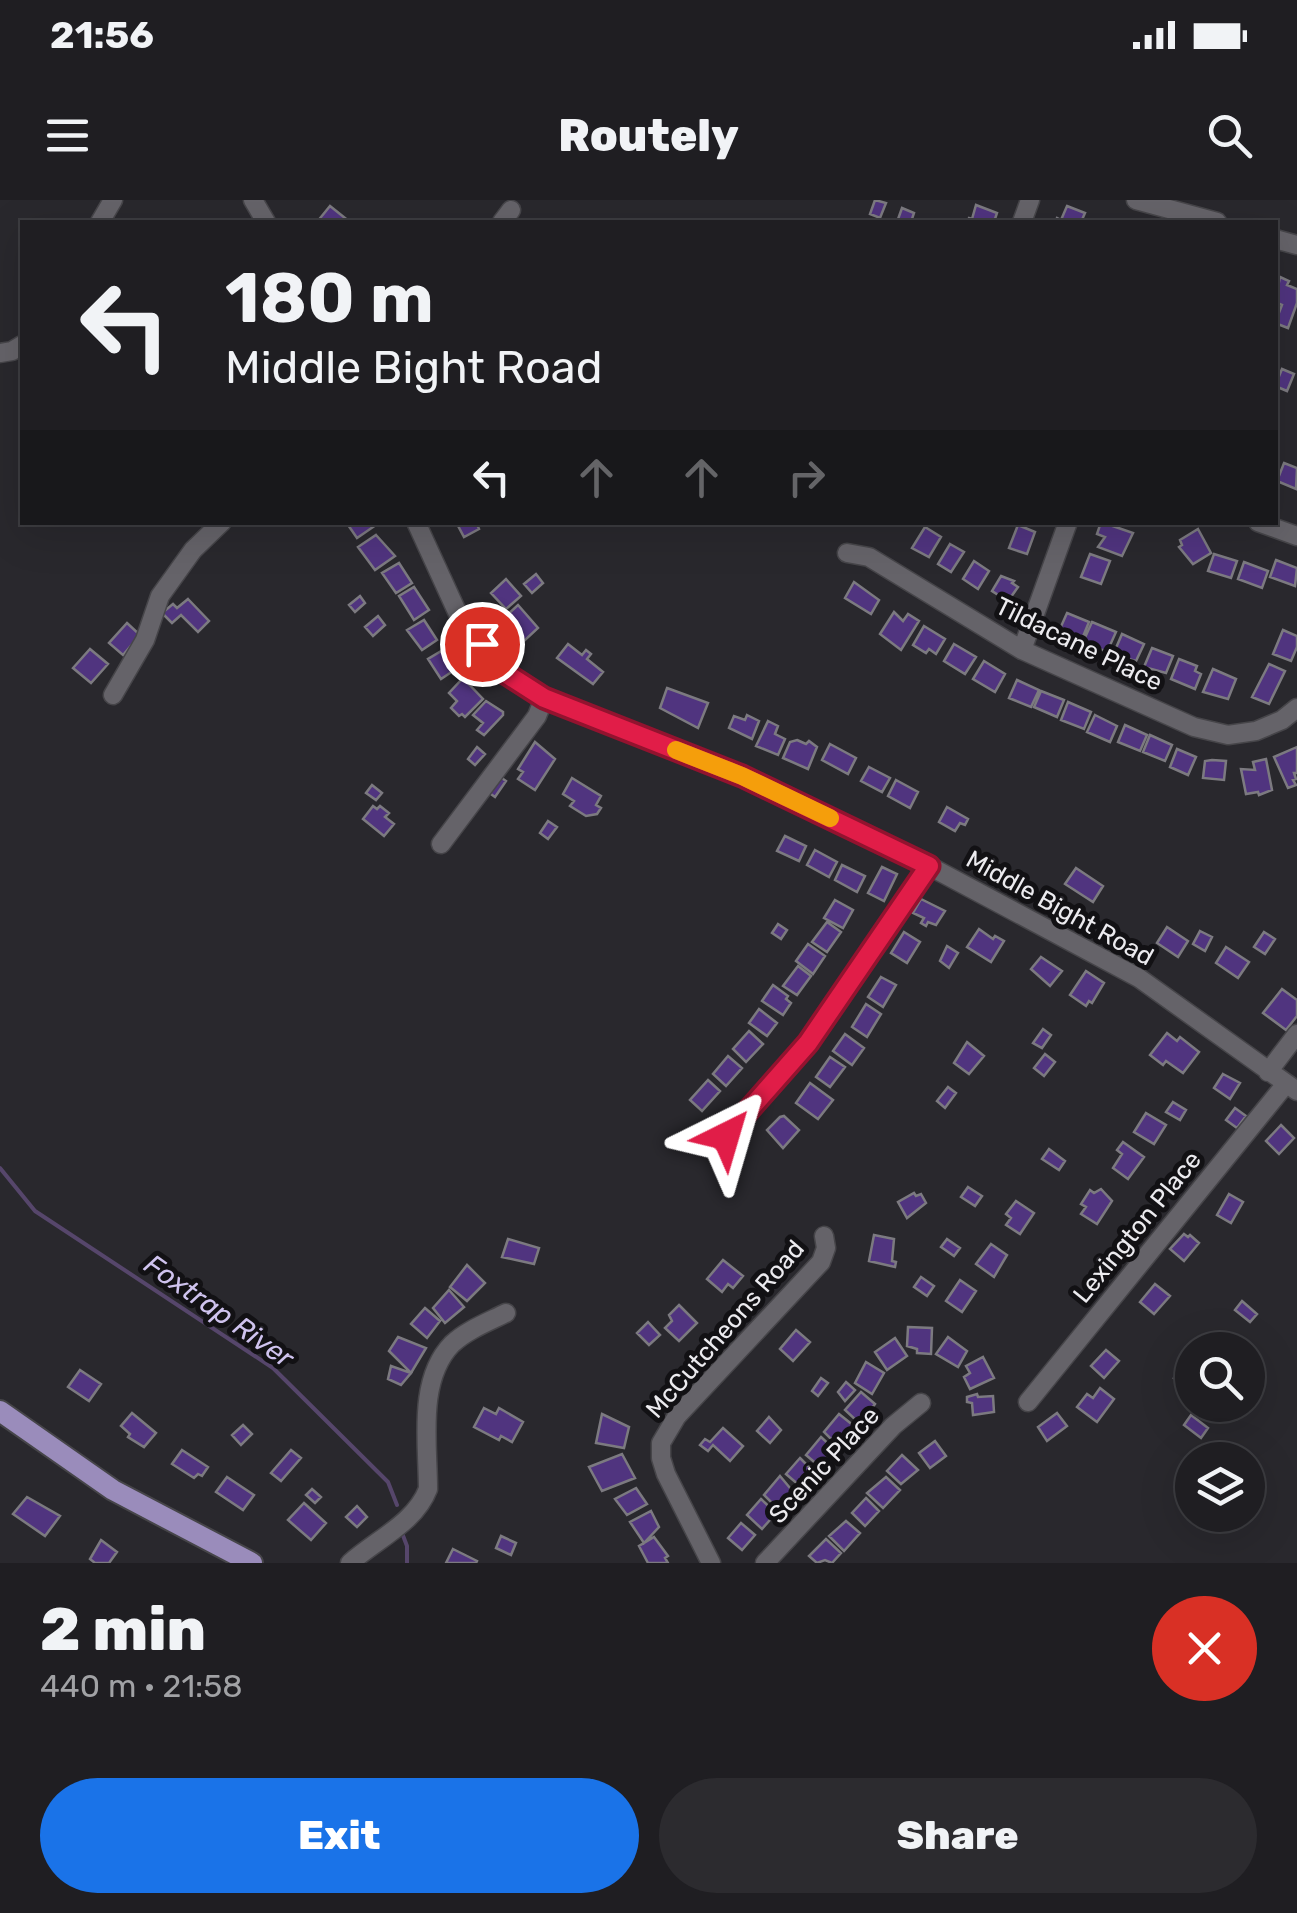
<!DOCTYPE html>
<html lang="en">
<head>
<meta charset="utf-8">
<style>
  :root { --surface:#1f1e22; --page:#2c2b2f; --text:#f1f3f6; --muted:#a1a2a5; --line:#3c3c40; --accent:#1a73e8 }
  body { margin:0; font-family:Rubik,sans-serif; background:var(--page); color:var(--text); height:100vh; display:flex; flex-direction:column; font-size:38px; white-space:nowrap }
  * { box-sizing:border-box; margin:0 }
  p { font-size:32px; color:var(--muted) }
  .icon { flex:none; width:55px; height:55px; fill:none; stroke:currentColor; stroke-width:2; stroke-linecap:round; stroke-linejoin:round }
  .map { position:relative; height:1363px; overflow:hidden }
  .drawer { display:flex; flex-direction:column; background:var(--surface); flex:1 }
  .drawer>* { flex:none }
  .hud { position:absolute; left:20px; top:20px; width:1258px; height:305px; border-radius:0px; box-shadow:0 10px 40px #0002,0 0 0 2px var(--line); background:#1f1e22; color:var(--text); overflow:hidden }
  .fabs { position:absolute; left:1175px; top:1132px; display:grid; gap:20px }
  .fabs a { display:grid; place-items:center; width:90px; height:90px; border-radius:50%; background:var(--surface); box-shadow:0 10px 40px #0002,0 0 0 2px var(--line); font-size:50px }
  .pin { position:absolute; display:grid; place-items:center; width:85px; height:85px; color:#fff; margin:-42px; border:5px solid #fff; border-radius:50%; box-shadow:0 2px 10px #0007 }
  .me { position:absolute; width:110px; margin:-55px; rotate:40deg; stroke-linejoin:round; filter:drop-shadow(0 0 8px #0008) }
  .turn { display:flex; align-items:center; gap:35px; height:210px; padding:0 40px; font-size:45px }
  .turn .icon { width:130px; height:130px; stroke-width:2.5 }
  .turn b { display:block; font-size:70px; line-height:85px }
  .lanes { display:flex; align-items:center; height:95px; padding:0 40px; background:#0003; justify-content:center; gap:50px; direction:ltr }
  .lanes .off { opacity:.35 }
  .round { display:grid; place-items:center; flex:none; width:105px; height:105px; border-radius:52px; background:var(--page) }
  .headline { display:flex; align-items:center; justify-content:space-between; height:170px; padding:0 40px }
  h1 { font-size:60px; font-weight:800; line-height:75px }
  .action { display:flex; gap:20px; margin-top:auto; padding:20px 40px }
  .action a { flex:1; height:115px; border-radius:60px; background:var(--accent); color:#fff; font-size:40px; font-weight:800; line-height:115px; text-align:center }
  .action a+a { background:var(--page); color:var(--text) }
  .status { display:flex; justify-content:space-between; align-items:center; height:70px; padding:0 50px; background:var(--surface); direction:ltr }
  .status svg { height:28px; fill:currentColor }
  header { display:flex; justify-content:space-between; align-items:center; height:130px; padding:0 40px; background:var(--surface); font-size:45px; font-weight:800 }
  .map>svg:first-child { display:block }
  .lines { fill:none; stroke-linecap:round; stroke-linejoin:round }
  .stream { stroke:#56466b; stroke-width:4 }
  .building { fill:#50347f; stroke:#7c7a80; stroke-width:2.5 }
  .minor-casing { stroke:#464549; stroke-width:21 }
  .major-casing { stroke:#464549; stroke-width:24 }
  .minor { stroke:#656369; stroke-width:18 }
  .major { stroke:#9a8cbb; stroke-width:20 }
  .route-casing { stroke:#92132f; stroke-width:25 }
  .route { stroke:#e11d48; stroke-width:18 }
  .slow { stroke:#f59e0b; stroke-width:18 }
  .labels { text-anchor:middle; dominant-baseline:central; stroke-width:10; stroke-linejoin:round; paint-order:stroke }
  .street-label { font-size:25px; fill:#ecebef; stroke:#121114 }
  .water-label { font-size:28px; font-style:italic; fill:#cfc3ee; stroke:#121114 }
</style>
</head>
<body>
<div class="status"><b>21:56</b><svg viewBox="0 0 49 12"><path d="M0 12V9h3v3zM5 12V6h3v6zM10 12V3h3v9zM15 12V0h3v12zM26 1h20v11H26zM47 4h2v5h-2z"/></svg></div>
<header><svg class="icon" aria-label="menu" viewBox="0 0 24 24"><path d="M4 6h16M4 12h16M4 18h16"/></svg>Routely<svg class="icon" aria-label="search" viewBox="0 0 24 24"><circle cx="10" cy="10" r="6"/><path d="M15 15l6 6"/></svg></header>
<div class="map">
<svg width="1297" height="1363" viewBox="0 0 1297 1363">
  <rect width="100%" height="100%" fill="#29282d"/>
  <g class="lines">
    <!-- stream -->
    <path class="stream" d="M0 968 35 1011 273 1168 388 1282 397 1305
      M402 1333 407 1346V1363"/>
  </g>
  <!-- building -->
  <path class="building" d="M875 0 886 3 880 18 870 14Z
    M976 5 997 13 994 22H967L969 18 972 19Z
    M330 6 350 22H317Z
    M1067 6 1085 13 1081 22H1055L1057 18 1061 20Z
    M902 8 914 13 911 22H897Z
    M1280 77 1289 81 1287 85 1297 89V103L1288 128 1275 123 1282 105 1275 102Z
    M1282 169 1294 174 1287 191 1275 186Z
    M1284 263 1297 268 1296 289 1277 281Z
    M346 322H374L376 325 357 338Z
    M456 322H476L479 329 464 337Z
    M1101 322 1133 333 1122 356 1098 347 1105 337 1097 334Z
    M1018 325 1035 332 1027 354 1009 348Z
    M925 327 941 337 929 357 912 348Z
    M1198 329 1211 353 1193 364 1179 347 1182 345 1180 340Z
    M376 335 395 356 375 370 358 347Z
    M950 344 964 352 951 372 938 364Z
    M1090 354 1110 361 1101 384 1081 377Z
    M1214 354 1237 361 1231 378 1208 371Z
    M1276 360 1297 368 1295 386 1270 377Z
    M974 361 989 371 978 389 963 379Z
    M1244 362 1268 371 1262 388 1238 379Z
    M399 363 412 383 396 393 382 373Z
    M536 374 543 383 532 393 524 384Z
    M1001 376 1014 381 1012 383 1018 387 1008 401 992 391Z
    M506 379 521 396 506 409 491 393Z
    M854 382 879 400 871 414 845 398Z
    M414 387 429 410 414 420 399 396Z
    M360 396 365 403 355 412 349 405Z
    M188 399 209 421 198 432 181 415 172 423 162 413 173 404 177 408Z
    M518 405 538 428 524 441 504 418Z
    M894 412 903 421 908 414 919 421 901 450 880 434Z
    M1067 413 1089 422 1082 439 1059 431Z
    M378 416 385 425 373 436 365 427Z
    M424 420 437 440 422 450 407 430Z
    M1092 422 1116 432 1107 452 1083 442Z
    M127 423 140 435 123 455 109 443Z
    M924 426 945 439 936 454 929 449 926 453 913 445Z
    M1283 430 1297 436V447L1291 461 1273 454Z
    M1122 434 1144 444 1136 461 1113 455Z
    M568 444 582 455 586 450 591 454 587 459 603 472 593 484 557 458Z
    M954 444 976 457 965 474 944 461Z
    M1152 448 1173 456 1166 473 1144 467Z
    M90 449 108 464 91 483 73 468Z
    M443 450 456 469 441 479 428 459Z
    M1179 459 1197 466 1195 471 1201 474 1195 489 1171 479Z
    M984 461 1005 474 995 492 973 479Z
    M1269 464 1285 471 1269 504 1252 497Z
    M1213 469 1236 479 1228 499 1203 492Z
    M463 478 483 499 465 517 462 514 459 516 451 508 457 501 449 493Z
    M1017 480 1039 490 1031 507 1009 498Z
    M667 488 708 503 698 528 660 508Z
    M1041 491 1064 500 1057 517 1034 507Z
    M486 501 503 512V515L484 535 477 530 483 523 473 515Z
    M1068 502 1091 512 1084 529 1061 520Z
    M747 515 759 521 752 539 729 528 734 516 745 520Z
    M1095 515 1117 526 1110 542 1087 532Z
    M768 521 778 526 775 534 785 539 778 555 756 546Z
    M1125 525 1147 535 1140 551 1118 542Z
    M1150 535 1172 545 1165 561 1143 552Z
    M797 540 806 544 809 541 817 547 808 569 783 558 790 542Z
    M535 542 555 559 535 590 518 579 523 572 518 569Z
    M830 544 856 558 848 574 822 560Z
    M477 547 485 554 475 565 468 559Z
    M1297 547V573H1294L1296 579 1293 580 1296 585 1288 588 1274 557Z
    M1177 549 1196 557 1188 575 1170 567Z
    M1266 559 1272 590 1259 595 1258 592 1246 594 1241 569 1255 570 1253 562Z
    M1212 560 1226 561 1224 580 1203 578 1205 561Z
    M869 567 890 578 882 592 861 581Z
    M499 576 506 581 495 597 488 592Z
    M572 578 601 596 596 605 601 608 597 614 586 616 570 606 574 601 563 594Z
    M896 580 918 592 910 608 888 596Z
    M372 585 382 593 376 600 366 593Z
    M373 606 377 609 380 606 389 613 385 617 394 624 384 636 363 619Z
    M947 607 968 619 965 625 960 623 955 631 939 622Z
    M548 621 557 627 548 639 540 633Z
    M785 636 806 646 799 661 777 651Z
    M815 650 837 662 829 677 807 665Z
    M842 665 865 676 857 692 835 680Z
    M882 667 897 674 884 701 868 693Z
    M1076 668 1103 686 1093 702 1065 684Z
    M921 699 945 711 936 725 928 722 926 726 921 723 924 718 913 713Z
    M835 700 853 710 843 728 824 718Z
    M827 722 841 732 827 752 812 742Z
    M778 724 787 730 781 739 772 733Z
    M1167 727 1188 741 1178 757 1157 743Z
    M979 729 993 739 995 736 1004 741 991 762 967 747Z
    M1200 731 1212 737 1205 751 1193 744Z
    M904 732 920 742 907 763 891 753Z
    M1264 732 1275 739 1265 754 1254 747Z
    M808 744 825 756 813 774 796 761Z
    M947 746 958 753 949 768 940 761Z
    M1226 747 1249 762 1238 778 1216 763Z
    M1041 757 1062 771 1050 786 1031 769Z
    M798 766 811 776 797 795 783 786Z
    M1086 771 1104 783 1092 803 1089 801 1086 806 1070 795Z
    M881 777 896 785 883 807 868 797Z
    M773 785 788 796 786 799 791 803 783 815 762 801Z
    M1282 789 1297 800V816L1286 830 1263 813Z
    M866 804 881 814 867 837 852 827Z
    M759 809 777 823 767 836 749 823Z
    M1043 829 1051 835 1042 848 1033 843Z
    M749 831 763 844 746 862 733 849Z
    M1167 833 1177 841 1180 837 1199 852 1183 873 1166 861 1163 865 1150 855Z
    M845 834 864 848 852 865 833 851Z
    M967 842 984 856 969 874 954 863Z
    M1045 854 1055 862 1044 876 1034 868Z
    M728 856 742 868 726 886 713 874Z
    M830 857 845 867 830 887 816 877Z
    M1223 874 1240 883 1230 899 1214 888Z
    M708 880 720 891 702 911 690 900Z
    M810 883 833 900 818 919 796 903Z
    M948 887 956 893 945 908 937 901Z
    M1173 902 1186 910 1180 920 1166 912Z
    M1235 908 1246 916 1237 928 1226 920Z
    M1146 913 1166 925 1154 944 1134 932Z
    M784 916 799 930 783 948 767 930 780 917Z
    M1281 925 1294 938 1279 954 1266 941Z
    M1123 942 1144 957 1128 979 1113 968 1122 954 1117 950Z
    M1049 949 1065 961 1059 970 1042 959Z
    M968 987 982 996 975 1006 961 997Z
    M1101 989 1112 1001 1097 1024 1081 1014 1086 1007 1081 1004 1090 990 1094 993Z
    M914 993 916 996 921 994 926 1003 907 1018 898 1002Z
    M1229 994 1243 1002 1231 1023 1217 1015Z
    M1016 1001 1034 1013 1020 1034 1006 1025 1011 1018 1006 1014Z
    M1184 1034 1188 1037 1190 1035 1199 1043 1184 1061 1170 1049Z
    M874 1035 894 1039 892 1061 896 1062 895 1067 869 1061Z
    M508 1039 539 1048 534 1064 502 1057Z
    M947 1039 960 1048 954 1056 941 1047Z
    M991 1044 1007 1055 994 1077 976 1064Z
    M723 1060 743 1076 733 1088 728 1084 722 1092 707 1079Z
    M467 1065 485 1083 467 1101 450 1087Z
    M921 1077 934 1086 927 1096 914 1087Z
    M960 1080 976 1091 962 1112 946 1101Z
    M1155 1084 1170 1096 1154 1114 1140 1102Z
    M449 1090 464 1107 445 1123 433 1108Z
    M1242 1101 1257 1114 1250 1122 1235 1110Z
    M679 1105 697 1123 679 1141 665 1128 672 1121 669 1115Z
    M425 1108 440 1121 427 1138 411 1124Z
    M648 1122 660 1135 649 1145 637 1133Z
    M908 1127 932 1128 931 1154 917 1153V1149L907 1146Z
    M796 1130 810 1142 793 1161 780 1149Z
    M398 1137 426 1148 411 1173 389 1151Z
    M948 1137 967 1151 958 1167 936 1154Z
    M895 1138 907 1156 887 1170 875 1152Z
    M1106 1150 1119 1161 1104 1178 1091 1166Z
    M983 1157 994 1178 970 1189 964 1177 970 1173 966 1166Z
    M1190 1159 1192 1162V1183L1187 1189 1174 1178Z
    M866 1162 884 1173 872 1194 855 1183Z
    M391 1166 411 1173 401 1185 388 1179Z
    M80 1170 101 1184 89 1201 68 1187Z
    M821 1178 828 1183 818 1196 812 1191Z
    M846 1182 855 1190 845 1201 838 1192Z
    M1100 1188 1114 1199 1097 1222 1077 1207 1087 1194 1093 1198Z
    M861 1192 875 1204 862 1222H858L845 1210Z
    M977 1194 978 1197 993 1196 994 1212 973 1215 972 1203 967 1202V1197Z
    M484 1208 496 1214 499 1208 523 1222 512 1242 501 1236 499 1240 474 1227Z
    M132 1213 156 1233 144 1247 128 1237 130 1234 121 1226Z
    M1057 1213 1067 1226 1047 1241 1038 1227Z
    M602 1214 629 1227 624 1248 596 1243Z
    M839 1214 854 1226 837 1245 824 1232Z
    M1191 1215 1208 1228 1201 1238 1184 1225Z
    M769 1217 781 1230 770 1243 757 1231Z
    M243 1225 252 1234 241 1245 232 1235Z
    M723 1228 743 1246 730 1261 713 1245 708 1251 700 1245 705 1239 710 1242Z
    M821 1237 834 1249 819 1266 806 1255Z
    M935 1241 946 1256 930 1268 919 1253Z
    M182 1250 208 1267 202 1276 198 1274 194 1278 172 1264Z
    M291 1250 301 1258 281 1281 271 1273Z
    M622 1254 635 1278 602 1291 589 1267Z
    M902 1255 918 1270 901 1284 887 1271Z
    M800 1258 813 1271 800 1286 786 1274Z
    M780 1276 795 1294 792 1298 787 1296 777 1308 764 1295Z
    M227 1277 254 1295 243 1310 216 1292Z
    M886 1277 900 1290 883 1308 867 1293Z
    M636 1288 647 1304 627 1315 615 1299Z
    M312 1289 321 1297 315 1303 306 1295Z
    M27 1297 60 1316 45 1336 13 1314Z
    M866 1298 879 1311 865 1326 852 1313Z
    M761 1299 776 1313 762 1329 747 1315Z
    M304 1303 326 1323 311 1340 288 1320Z
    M357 1306 367 1317 357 1327 346 1317Z
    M651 1311 659 1327 644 1343 630 1322Z
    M846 1321 860 1333 844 1351 829 1336Z
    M741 1323 755 1335 742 1350 728 1338Z
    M501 1336 516 1343 511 1355 496 1348Z
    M654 1337 668 1356 665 1358 668 1363H648L639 1346Z
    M826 1339 841 1353 832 1363 825 1360 817 1363 809 1356Z
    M101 1340 117 1352 109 1363H95L90 1359Z
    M453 1349 477 1361 476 1363H446Z"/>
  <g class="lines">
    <defs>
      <path id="minor" d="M253 0 266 22
        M1136 0 1217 22
        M100 22 113 0
        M502 22 511 10
        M1022 22 1030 0
        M1275 39 1297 45
        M0 153 12 151 22 145
        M416 322 459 416 505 473 544 498 742 576 929 666 1139 778 1297 891
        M1258 322 1297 336
        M847 353 869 357 1022 450 1194 527 1228 535 1256 531 1282 520 1297 508
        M1022 450 1068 322
        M113 495 145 440 160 396 193 350 222 322
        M441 644 537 516 544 498
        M1268 872 1297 834
        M726 936 808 843 929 666
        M1028 1202 1285 885
        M350 1363C377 1339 415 1323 428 1289 428 1243 417 1180 452 1144 467 1130 488 1122 506 1113
        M711 1363 666 1274 661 1258V1243L677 1216 821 1062 826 1048 824 1036
        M765 1363 893 1226 921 1203"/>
      <path id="major" d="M0 1211 113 1290 252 1363"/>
    </defs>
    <!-- minor casing -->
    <use href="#minor" class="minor-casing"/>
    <!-- major casing -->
    <use href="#major" class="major-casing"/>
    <!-- minor -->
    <use href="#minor" class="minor"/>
    <!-- major -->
    <use href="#major" class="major"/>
  </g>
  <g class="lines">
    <defs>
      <path id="route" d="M482 444 505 473 544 498 742 576 929 666 808 843 726 936"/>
    </defs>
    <!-- route casing -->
    <use href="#route" class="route-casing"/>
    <!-- route -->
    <use href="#route" class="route"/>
    <!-- slow -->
    <path class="slow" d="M676 550 742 576 830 618"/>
  </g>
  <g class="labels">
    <!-- street labels -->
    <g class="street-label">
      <text transform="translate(1079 444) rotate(26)">Tildacane Place</text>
      <text transform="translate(1060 708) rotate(29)">Middle Bight Road</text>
      <text transform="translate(1137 1027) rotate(-51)">Lexington Place</text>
      <text transform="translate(725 1129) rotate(-49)">McCutcheons Road</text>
      <text transform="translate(824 1265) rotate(-47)">Scenic Place</text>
    </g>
    <!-- water labels -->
    <g class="water-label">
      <text transform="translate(219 1111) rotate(35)">Foxtrap River</text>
    </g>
  </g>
</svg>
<div class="fabs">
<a><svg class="icon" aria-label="search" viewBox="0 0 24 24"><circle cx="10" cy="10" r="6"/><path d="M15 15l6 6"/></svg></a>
<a><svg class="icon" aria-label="layers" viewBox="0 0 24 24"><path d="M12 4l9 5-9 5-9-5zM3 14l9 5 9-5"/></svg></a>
</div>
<div class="pin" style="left:482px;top:444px;background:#d93025"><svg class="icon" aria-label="arrive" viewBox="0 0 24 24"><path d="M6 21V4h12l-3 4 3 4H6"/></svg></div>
<svg class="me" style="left:726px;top:936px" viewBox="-20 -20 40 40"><path d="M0-17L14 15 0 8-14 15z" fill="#e11d48" stroke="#fff" stroke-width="4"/></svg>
<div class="hud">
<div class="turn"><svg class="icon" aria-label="left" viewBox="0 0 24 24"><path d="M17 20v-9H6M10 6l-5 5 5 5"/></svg><div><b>180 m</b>Middle Bight Road</div></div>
<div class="lanes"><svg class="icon" aria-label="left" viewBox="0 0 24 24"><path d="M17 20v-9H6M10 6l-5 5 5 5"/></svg><svg class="icon off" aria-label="ahead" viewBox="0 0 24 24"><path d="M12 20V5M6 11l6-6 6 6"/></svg><svg class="icon off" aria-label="ahead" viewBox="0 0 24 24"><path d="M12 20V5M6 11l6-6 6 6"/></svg><svg class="icon off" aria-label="right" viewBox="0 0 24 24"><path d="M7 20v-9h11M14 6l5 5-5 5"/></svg></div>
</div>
</div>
<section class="drawer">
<div class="headline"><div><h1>2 min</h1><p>440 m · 21:58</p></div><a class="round" style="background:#d93025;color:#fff"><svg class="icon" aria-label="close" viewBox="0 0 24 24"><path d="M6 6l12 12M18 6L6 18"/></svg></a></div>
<div class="action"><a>Exit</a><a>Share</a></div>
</section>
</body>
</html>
